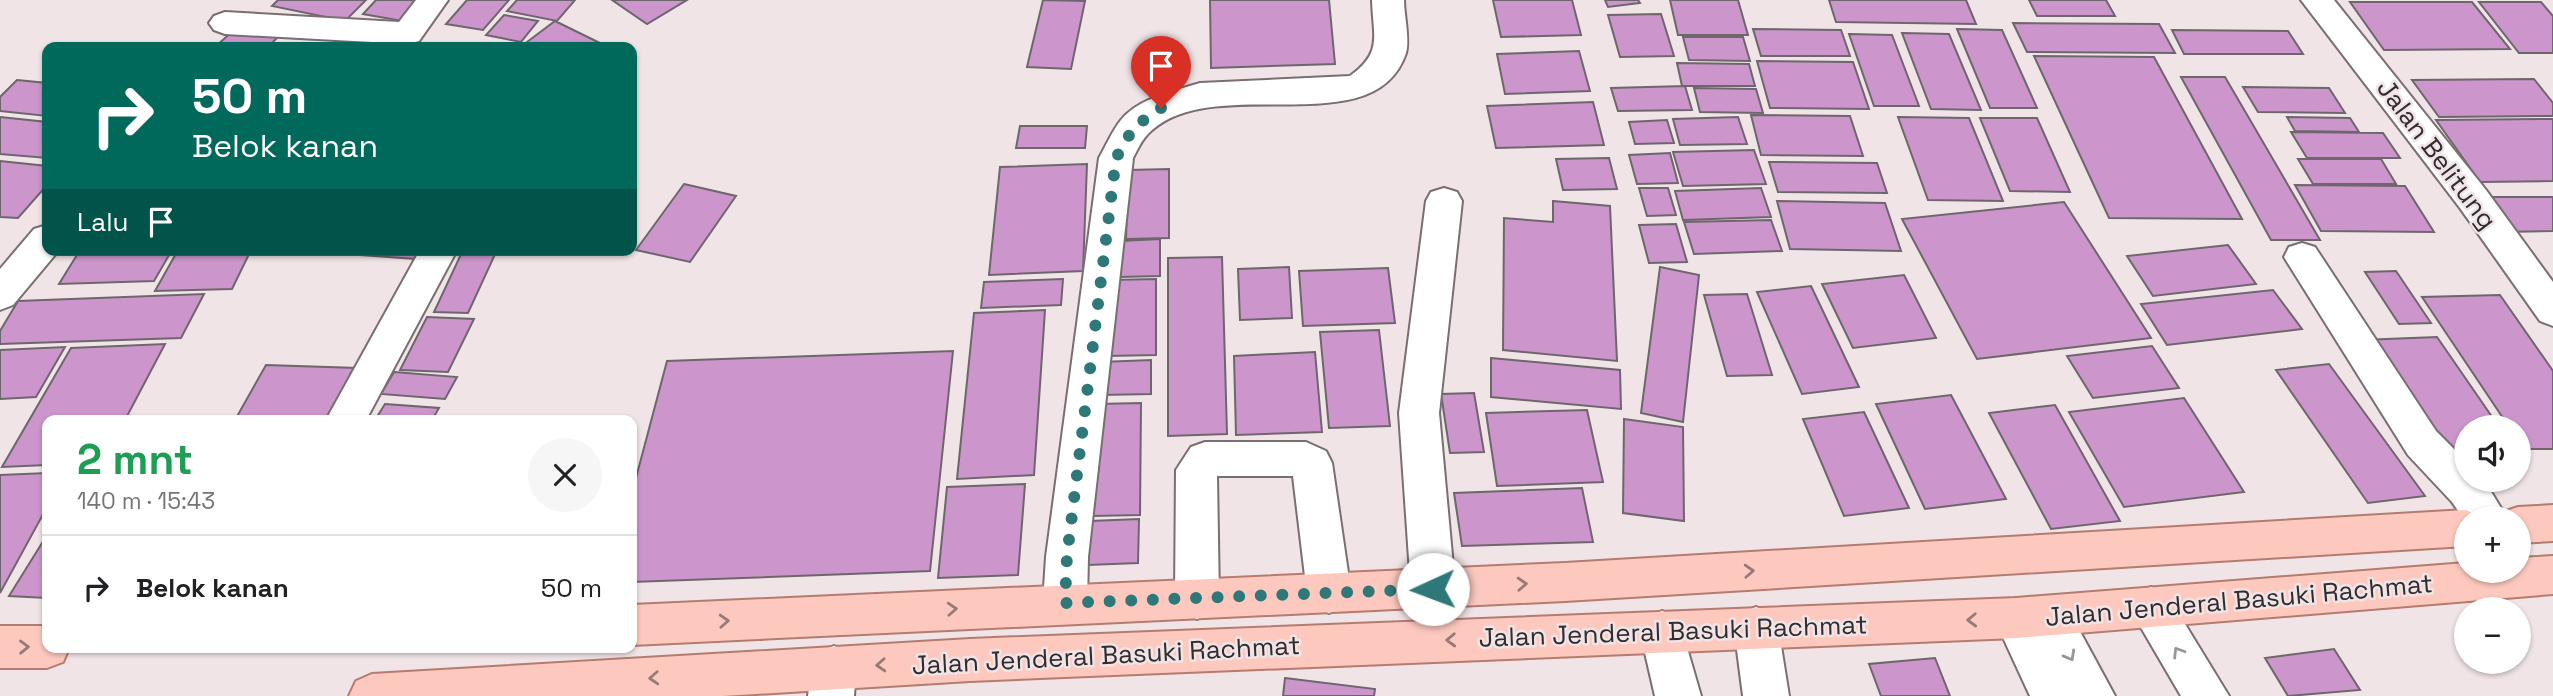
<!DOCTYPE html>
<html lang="id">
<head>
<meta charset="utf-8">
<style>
  :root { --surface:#fff; --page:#f6f6f6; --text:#202124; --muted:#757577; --line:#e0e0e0 }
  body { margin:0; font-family:"Space Grotesk",sans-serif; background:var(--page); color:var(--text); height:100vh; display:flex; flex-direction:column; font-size:26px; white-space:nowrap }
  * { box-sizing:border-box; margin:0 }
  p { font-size:23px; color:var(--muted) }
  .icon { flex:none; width:38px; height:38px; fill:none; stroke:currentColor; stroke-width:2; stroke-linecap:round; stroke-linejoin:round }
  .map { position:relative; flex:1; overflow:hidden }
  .details { position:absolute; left:42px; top:415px; width:595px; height:238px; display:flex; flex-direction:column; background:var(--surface); border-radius:14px; box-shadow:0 2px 5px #0004 }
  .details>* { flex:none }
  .hud { position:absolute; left:42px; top:42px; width:595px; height:214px; border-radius:14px; box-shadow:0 2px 5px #0004; background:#00695c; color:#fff; overflow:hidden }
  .fabs { position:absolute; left:2454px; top:415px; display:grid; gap:14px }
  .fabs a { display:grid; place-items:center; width:77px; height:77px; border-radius:50%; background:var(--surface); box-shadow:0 2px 5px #0004; font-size:35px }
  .pin { position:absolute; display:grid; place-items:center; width:60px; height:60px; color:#fff; margin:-72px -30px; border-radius:50% 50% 50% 0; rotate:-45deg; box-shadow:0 0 7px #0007 }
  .pin .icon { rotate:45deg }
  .me { position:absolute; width:77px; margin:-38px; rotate:268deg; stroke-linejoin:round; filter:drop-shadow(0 0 5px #0008) }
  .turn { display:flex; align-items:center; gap:24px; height:147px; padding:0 35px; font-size:32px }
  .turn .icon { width:91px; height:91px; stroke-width:2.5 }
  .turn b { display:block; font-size:49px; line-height:60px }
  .then { display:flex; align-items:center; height:66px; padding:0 35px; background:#0003; gap:14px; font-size:26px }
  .round { display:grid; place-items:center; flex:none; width:74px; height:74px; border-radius:37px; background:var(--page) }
  .overview { display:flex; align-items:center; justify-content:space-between; height:119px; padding:0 35px }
  h1 { font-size:42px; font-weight:700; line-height:52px; color:#1e9e55 }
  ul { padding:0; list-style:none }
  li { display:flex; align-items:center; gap:21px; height:105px; padding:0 35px; border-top:2px solid var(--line) }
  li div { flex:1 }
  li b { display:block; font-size:26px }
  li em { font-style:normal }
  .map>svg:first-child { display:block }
  .building { fill:#cc96cc; stroke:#6e666d; stroke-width:2 }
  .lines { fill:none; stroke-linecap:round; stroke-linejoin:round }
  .minor-casing { stroke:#796e71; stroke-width:4 }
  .major-casing { stroke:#b57b6f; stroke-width:4 }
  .minor { fill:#fff; fill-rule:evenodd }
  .major { fill:#fdc9be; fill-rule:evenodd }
  .oneway { stroke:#977a76 }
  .oneway2 { stroke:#989696 }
  .route { stroke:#2f7879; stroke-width:12; stroke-dasharray:0 21.6 }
  .labels { text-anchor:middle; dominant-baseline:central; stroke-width:5; stroke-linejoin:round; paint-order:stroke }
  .street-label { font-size:26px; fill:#312c2e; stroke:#f0e4e7 }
</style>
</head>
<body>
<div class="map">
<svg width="2553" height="696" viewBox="0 0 2553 696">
  <rect width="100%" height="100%" fill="#f0e4e7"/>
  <!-- building -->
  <path class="building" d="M278 0H366L345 21 272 6Z
    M376 0H428L408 22 363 14Z
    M467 0H509L483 30 446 24Z
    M517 0H575L557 21 507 11Z
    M612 0H687L647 24Z
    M1043 0 1085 1 1071 69 1027 67Z
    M1210 0H1329L1335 64 1211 68Z
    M1493 0H1572L1581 35 1501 37Z
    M1605 0H1638L1640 3 1608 7Z
    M1670 0H1738L1748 35H1678Z
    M1829 0H1966L1976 24 1836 22Z
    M2029 0H2106L2115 16H2037Z
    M2350 2H2472L2510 49 2384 50Z
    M2479 2H2541L2553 16V53H2519Z
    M1661 14 1674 56 1620 57 1608 15Z
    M504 15 538 21 521 42 486 35Z
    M555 21 608 47H537L527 42Z
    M2013 23 2159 24 2175 53 2027 52Z
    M236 28 279 36 268 47H215Z
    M1753 29 1841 30 1850 56H1761Z
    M1957 29 2002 30 2037 108H1990Z
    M2172 30 2288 31 2303 54H2184Z
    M1902 33 1949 34 1981 110 1931 109Z
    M1849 34 1892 35 1919 106H1874Z
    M1683 37H1743L1750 61 1689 60Z
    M1579 51 1590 91 1505 94 1497 54Z
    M2034 56 2154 57 2242 219 2109 218Z
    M1757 61 1853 62 1869 109 1770 108Z
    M1677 63 1749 64 1755 86H1682Z
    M2181 77H2225L2320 240H2271Z
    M2534 79 2553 103V116L2439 117 2412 80Z
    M17 80 47 83V116L0 111V97Z
    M1685 86 1692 110 1618 111 1611 88Z
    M2243 87 2329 88 2345 113 2258 112Z
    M1694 88 1756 89 1763 113 1700 112Z
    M1593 102 1604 145 1496 148 1487 106Z
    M1751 115 1850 116 1863 156 1761 155Z
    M0 117 47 122V158L0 154Z
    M1738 117 1747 144 1680 145 1673 119Z
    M1898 117 1969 118 2003 201 1928 200Z
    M2287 117 2350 118 2359 132 2295 131Z
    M1980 118H2037L2070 192 2010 191Z
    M2553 119V181L2480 182 2436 120Z
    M1667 120 1674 143 1635 144 1629 122Z
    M1020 126H1087L1085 148H1016Z
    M2291 132 2383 133 2400 158H2307Z
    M1754 150 1766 184 1683 186 1673 152Z
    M1670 153 1678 183 1637 184 1629 155Z
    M1609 158 1617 189 1563 190 1556 159Z
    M2298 159H2381L2396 184H2313Z
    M0 161 47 166V185L18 218 0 217Z
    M1769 162 1877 163 1887 193 1778 192Z
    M1087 164 1083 271 989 275 1000 167Z
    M1169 169V238L1126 239 1128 170Z
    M684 184 736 196 690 262 636 250Z
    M2295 185 2405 186 2434 232 2321 231Z
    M1639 188H1668L1676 215 1647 216Z
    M1761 188 1771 217 1683 220 1675 191Z
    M2479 197H2553V231L2503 232Z
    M1553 201 1610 206 1617 361 1503 350 1504 218 1553 222Z
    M1777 201 1885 203 1901 251 1790 249Z
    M2064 202 2151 338 1977 359 1902 219Z
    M1771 220 1782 251 1694 254 1684 222Z
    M1676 224 1687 262 1649 263 1639 225Z
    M1160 239V276L1120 277 1121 241Z
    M2228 245 2256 284 2153 296 2127 256Z
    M80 250H172L154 281 59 284Z
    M178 250H251L232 289 155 291Z
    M364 250H420L415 259 361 255Z
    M463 250H497L468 313 434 312Z
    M1222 257 1227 434 1168 436V258Z
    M1289 267 1292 318 1240 320 1238 269Z
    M1660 267 1699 275 1683 422 1641 413Z
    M1388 268 1395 323 1303 326 1299 271Z
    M2396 271 2431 323 2399 324 2365 272Z
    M1904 275 1936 338 1853 348 1822 284Z
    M1063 279 1061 305 981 308 984 282Z
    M1156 279V355L1108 356 1111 280Z
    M1811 286 1859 387 1802 394 1757 292Z
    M2273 290 2302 329 2167 345 2141 304Z
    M204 294 181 338 0 344V331L18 301Z
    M1747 294 1772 375 1727 376 1704 295Z
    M2500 295 2553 371V449H2524L2518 441V427H2509L2422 297Z
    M1045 310 1034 475 957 479 974 313Z
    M427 317 474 319 448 372 400 370Z
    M1379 330 1390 426 1329 428 1320 332Z
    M2437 337 2499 427H2466V450L2433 451 2362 340Z
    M165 344 125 420H47V465L2 467 71 348Z
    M2152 346 2179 388 2093 398 2067 356Z
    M65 347 36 397 0 399V350Z
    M953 351 930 571 632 582V493L667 361Z
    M1315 352 1322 432 1236 435 1234 356Z
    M1491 358 1620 370 1621 409 1491 397Z
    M1151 360V394L1100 395 1101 362Z
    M2329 364 2425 496 2368 503 2276 370Z
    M266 365 357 368 330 420H235Z
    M394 372 457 377 445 399 381 394Z
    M1474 393 1484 452 1450 453 1441 394Z
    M1951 395 2006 499 1925 509 1876 404Z
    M2184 398 2244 492 2124 507 2069 412Z
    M1141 403 1140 515 1092 516 1096 404Z
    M385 404 439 408 432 420H375Z
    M2055 405 2120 521 2051 529 1989 413Z
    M1587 410 1603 482 1497 486 1486 413Z
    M1864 412 1909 508 1844 516 1803 419Z
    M1624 419 1683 427 1684 521 1623 513Z
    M47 473V507L0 593V475Z
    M1025 484 1018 575 938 578 947 487Z
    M1582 488 1593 542 1462 546 1454 493Z
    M1139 519 1138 563 1088 565 1090 521Z
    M47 535V598L9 596Z
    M2334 649 2360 690 2288 696 2265 658Z
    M1935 658 1950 696H1881L1869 664Z
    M1285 678 1375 689 1374 696H1283Z"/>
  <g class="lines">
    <defs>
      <path id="minor" d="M416 0H448L419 41 408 44 225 34 214 30 209 23 214 16 225 12 399 22Z
        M1372 0H1404C1404 15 1410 39 1406 53 1374 148 1209 68 1147 135 1141 141 1137 151 1133 158L1088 557 1087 603 1080 617 1065 623 1050 617 1043 603 1046 557 1099 158C1106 146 1112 131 1121 120 1139 98 1174 91 1200 83L1350 76C1383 52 1373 37 1372 0Z
        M2301 0H2334L2486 190 2553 282V326L2540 321 2460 208Z
        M1444 188 1457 192 1462 201 1439 413 1455 588 1448 602 1433 608 1418 602 1411 588 1399 413 1426 201 1431 192Z
        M47 225V250H59L13 305 0 310V269L34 229Z
        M2302 243 2315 247 2436 431 2466 461V480H2484L2507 518H2466V522L2452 502 2408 455 2284 257 2289 247Z
        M420 250H457L366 420H326Z
        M1205 442H1306L1326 451 1332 463 1351 593 1344 607 1329 613 1314 607 1307 593 1293 476H1217L1219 599 1212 613 1197 619 1182 613 1175 599 1176 470 1191 447Z
        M2151 587 2166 593 2229 696H2181L2129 607 2136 593Z
        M2048 596 2064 602 2115 696H2030L1994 618 2000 604 2016 598 2032 604Z
        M1756 607 1772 613 1778 627 1789 696H1743L1734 627 1740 613Z
        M1662 611 1678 617 1701 696H1655L1640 631 1646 617Z
        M834 646 850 652 856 667 854 696H808L812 667 818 652Z"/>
      <path id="major" d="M2553 505V541L2518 543V518H2500L2503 512 2518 507Z
        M2466 510 2482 518H2466V546L1565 601 632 645V605L1565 563Z
        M2553 556V594L2016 638 970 681 723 696H349L356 681 372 674 970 639 2016 598 2466 563V570H2518V558Z
        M0 626H47V648H69L63 662 47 668H0Z"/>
    </defs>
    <!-- minor casing -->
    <use href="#minor" class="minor-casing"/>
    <!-- major casing -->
    <use href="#major" class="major-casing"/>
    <!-- minor -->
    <use href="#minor" class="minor"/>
    <!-- major -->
    <use href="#major" class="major"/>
  </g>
  <!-- one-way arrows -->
  <defs><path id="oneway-chevron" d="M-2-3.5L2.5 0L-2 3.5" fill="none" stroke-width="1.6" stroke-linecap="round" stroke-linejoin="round" transform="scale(1.75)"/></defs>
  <g class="oneway">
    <use href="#oneway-chevron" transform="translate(1749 571) rotate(-3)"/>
    <use href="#oneway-chevron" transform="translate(1522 584) rotate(-3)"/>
    <use href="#oneway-chevron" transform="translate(952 609) rotate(-3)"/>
    <use href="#oneway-chevron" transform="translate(1972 620) rotate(178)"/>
    <use href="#oneway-chevron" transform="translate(724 621) rotate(-3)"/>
    <use href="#oneway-chevron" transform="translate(1451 640) rotate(178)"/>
    <use href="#oneway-chevron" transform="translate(24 647) rotate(-1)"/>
    <use href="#oneway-chevron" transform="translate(881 665) rotate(177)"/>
    <use href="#oneway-chevron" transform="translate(654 678) rotate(177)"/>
  </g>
  <g class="oneway2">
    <use href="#oneway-chevron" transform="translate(2178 652) rotate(-122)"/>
    <use href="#oneway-chevron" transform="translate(2070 656) rotate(61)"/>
  </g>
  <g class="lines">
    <!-- route -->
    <path class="route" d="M1161 108 1134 127 1116 158 1067 556 1065 603 1433 589"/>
  </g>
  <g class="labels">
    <!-- street labels -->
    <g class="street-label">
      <text transform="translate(2437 154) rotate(53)">Jalan Belitung</text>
      <text transform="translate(2239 600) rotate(-5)">Jalan Jenderal Basuki Rachmat</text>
      <text transform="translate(1673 631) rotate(-2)">Jalan Jenderal Basuki Rachmat</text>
      <text transform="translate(1106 655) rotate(-3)">Jalan Jenderal Basuki Rachmat</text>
    </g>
  </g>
</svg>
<div class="fabs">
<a><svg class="icon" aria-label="sound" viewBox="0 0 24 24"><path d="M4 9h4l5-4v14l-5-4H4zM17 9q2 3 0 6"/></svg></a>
<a>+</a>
<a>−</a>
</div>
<div class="pin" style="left:1161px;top:108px;background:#d93025"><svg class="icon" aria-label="arrive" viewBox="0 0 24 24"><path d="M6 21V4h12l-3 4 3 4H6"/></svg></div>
<svg class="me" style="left:1433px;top:589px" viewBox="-20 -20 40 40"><circle r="19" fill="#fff"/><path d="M0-13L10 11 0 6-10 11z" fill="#2f7879"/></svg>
<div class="hud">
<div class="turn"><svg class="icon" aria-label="right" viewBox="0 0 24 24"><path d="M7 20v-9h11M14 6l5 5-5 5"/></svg><div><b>50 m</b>Belok kanan</div></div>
<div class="then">Lalu<svg class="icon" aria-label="arrive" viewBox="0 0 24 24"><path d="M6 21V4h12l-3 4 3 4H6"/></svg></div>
</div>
<section class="details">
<div class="overview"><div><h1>2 mnt</h1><p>140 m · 15:43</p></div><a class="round"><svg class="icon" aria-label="close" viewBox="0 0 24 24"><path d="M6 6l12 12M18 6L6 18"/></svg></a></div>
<ul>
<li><svg class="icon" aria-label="right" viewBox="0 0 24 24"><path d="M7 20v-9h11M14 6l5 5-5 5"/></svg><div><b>Belok kanan</b></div><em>50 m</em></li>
</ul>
</section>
</div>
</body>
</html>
